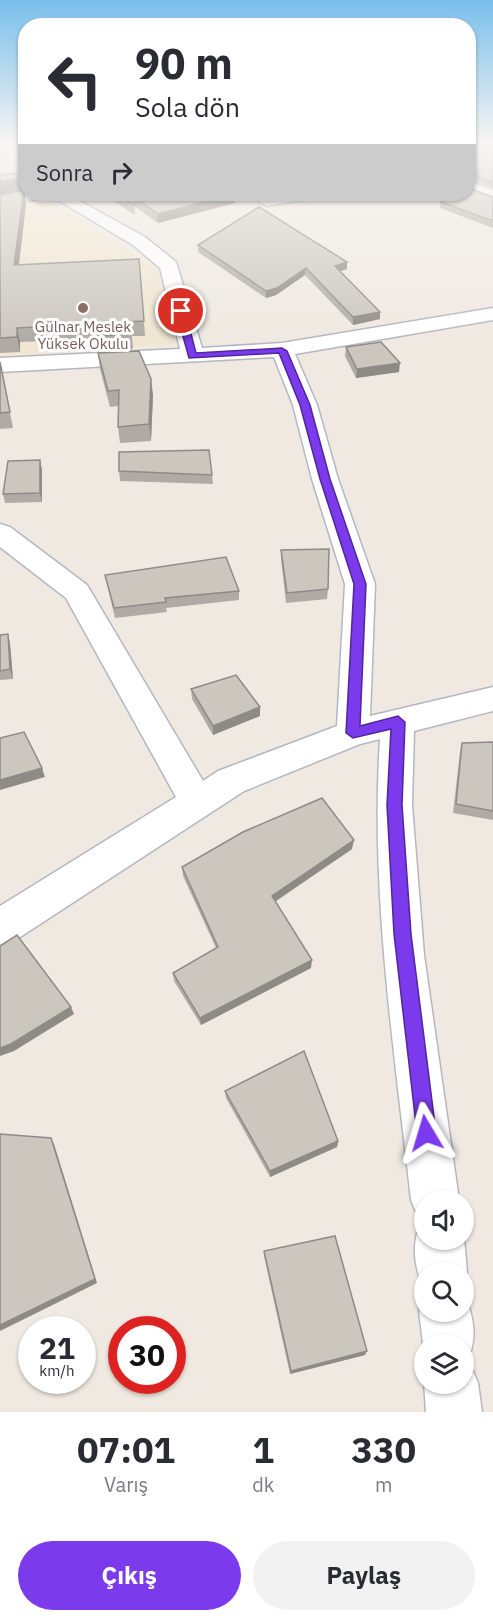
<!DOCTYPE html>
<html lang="tr">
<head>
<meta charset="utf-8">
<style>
  :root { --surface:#fff; --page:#f2f2f3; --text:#2b2b33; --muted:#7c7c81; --accent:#7c3aed }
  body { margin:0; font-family:"IBM Plex Sans",sans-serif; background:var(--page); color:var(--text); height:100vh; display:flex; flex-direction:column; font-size:22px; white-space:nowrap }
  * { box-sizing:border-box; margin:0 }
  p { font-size:20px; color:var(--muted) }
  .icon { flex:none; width:33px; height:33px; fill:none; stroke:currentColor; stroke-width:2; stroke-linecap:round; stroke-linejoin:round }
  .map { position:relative; height:1412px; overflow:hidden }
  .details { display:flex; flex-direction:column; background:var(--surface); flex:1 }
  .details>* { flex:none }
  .banner { position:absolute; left:18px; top:18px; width:458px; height:183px; border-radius:24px; box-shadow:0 2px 4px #0004; background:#fff; color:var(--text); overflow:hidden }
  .controls { position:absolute; left:414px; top:1190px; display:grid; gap:12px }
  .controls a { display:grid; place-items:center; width:60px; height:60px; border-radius:50%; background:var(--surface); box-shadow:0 2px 4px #0004; font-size:30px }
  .speed { position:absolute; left:18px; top:1316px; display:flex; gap:12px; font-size:30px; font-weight:700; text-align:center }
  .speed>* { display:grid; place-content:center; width:78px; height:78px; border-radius:50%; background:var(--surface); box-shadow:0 2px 4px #0004; line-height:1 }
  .speed small { font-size:15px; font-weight:400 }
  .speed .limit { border:9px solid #d22; background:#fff; color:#111 }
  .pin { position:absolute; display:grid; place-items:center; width:51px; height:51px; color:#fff; margin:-26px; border:3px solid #fff; border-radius:50%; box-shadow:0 2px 6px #0007 }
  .me { position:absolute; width:66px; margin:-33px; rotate:353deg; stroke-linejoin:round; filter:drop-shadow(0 0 4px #0008) }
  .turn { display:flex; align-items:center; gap:21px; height:126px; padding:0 18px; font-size:27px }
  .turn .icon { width:78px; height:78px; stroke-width:2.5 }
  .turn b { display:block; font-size:42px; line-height:51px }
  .then { display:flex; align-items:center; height:57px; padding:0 18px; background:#0003; gap:12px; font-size:22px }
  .eta { display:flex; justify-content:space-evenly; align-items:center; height:102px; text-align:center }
  .eta b { font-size:36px; font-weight:700; line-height:42px }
  .primary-button { display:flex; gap:12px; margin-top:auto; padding:12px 18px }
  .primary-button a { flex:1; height:69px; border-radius:36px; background:var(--accent); color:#fff; font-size:24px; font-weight:700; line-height:69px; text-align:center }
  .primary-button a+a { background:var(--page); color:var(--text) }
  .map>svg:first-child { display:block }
  .education { fill:#f0e6d1 }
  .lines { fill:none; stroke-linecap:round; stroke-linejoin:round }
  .street-casing { stroke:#b4b7c1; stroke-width:3 }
  .street { fill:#fff; fill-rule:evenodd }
  .wall { fill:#afaba4 }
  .shaded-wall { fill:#8e8b86 }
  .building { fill:#cbc7bf; stroke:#8e8b86; stroke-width:1.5 }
  .route { fill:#7c3aed; stroke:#51269a; stroke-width:1.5 }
  .education-dot { fill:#8d6e63; stroke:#fff; stroke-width:2 }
  .labels { text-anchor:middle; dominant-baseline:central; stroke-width:6; stroke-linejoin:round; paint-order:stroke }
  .far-education-label { font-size:15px; fill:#785e54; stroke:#fff }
</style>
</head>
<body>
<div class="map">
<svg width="493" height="1412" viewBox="0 0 493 1412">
  <rect width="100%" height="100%" fill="#efe9e1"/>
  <!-- education -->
  <path class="education" d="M54 202 158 271 176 344 0 355V206Z"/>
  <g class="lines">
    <defs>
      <path id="street" d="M468 181 493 190V201L468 192Z
        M26 191V194H46L44 198 0 206V196Z
        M48 194H67L145 237 176 262 202 348 282 343 493 308V320L295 354 317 405 338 479 375 584 370 716 493 687V711L414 731 412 805 424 955 459 1200H424V1220L418 1217 411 1200C394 1047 370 893 380 739L360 744 244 791 14 941 0 946V906L176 797 66 598 0 547V524L10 527 87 585 203 781 218 771 337 726 345 584 312 479 293 405 274 357 0 372V358L180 349 160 268 133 245Z
        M281 194H316L308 199 267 206 259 201 261 197Z
        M424 1220V1239L464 1238 467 1272 464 1282V1272H424V1290C414 1266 411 1245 421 1221Z
        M464 1293C474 1318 478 1337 467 1362L470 1364 478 1383 482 1412H426L424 1383V1381L464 1383V1344H424V1352L419 1311 424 1297V1311H464Z"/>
    </defs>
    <!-- street casing -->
    <use href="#street" class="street-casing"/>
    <!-- street -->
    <use href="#street" class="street"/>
  </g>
  <!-- wall -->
  <path class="wall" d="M468 144H493V188L475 181 476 176 468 173Z
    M0 175 24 191 26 204 19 265 139 259 145 336H132L133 349 96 351 92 339 20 342V352L0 353Z
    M102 194H235V203L158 223 134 206 135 215Z
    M493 197V228L440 208 441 202Z
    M198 245 347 269 340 271 380 319 353 325 305 275 276 295 266 298 198 252Z
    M346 347 399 372 356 378 345 356Z
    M98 353 153 395 151 441 120 443 118 427V406L110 407 100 369Z
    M0 362 13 428 0 429Z
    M40 460 42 470V502L5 503 3 494Z
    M119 471 212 475 213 484 120 481Z
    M281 550 328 589 327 599 286 603 281 559Z
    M105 575 239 591V600L166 608 167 612 115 618 107 584Z
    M8 634 10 644 13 679 0 680V635Z
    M191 689 260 716 213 735 192 699Z
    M493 742V820L453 813 460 752 462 743Z
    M352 849 275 902 311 968 201 1025 174 981 173 973 216 948 183 876 182 867Z
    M225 1091 338 1141 337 1147 270 1177 226 1098Z
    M264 1251 365 1355 290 1374 264 1256Z"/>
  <!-- shaded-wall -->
  <path class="shaded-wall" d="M26 177V191H24L26 204 17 279 0 196V182Z
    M235 194V203L158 223V214Z
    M347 262V269L334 273 335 266Z
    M306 268 305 275 276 295 266 298V291Z
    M380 312V319L353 325V317Z
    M17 328 20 342V352L17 337Z
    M400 363 399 372 356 378 357 369Z
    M151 379 153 395 151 441 149 424Z
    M40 460 42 470V502L40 493Z
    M8 634 10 644 13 679 10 669Z
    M260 707V716L213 735V726Z
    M42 768 45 777 0 790V780Z
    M354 840 352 849 271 904 272 896Z
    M312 960 311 968 201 1025 200 1018Z
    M71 1007 74 1014 14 1051 0 1056V1048Z
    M51 1138 54 1144 97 1283 0 1331V1325Z
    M338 1141 337 1147 270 1177V1171Z
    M367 1351 365 1355 290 1374 291 1371Z"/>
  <!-- building -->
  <path class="building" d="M468 144H493V182L476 176 481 172 468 168Z
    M26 172V177L0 182V175Z
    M468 188 493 197V221L441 202 452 194H468Z
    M24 190 14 265 139 259 144 321 127 322 132 334 94 336 91 324 17 328V337L0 338V195Z
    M116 194H235L158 214 134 197V205Z
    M259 207 347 262 335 266 380 312 353 317 306 268 277 288 266 291 198 245Z
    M381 342 400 363 357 369 346 347Z
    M139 351 151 379 149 424 118 427 119 390 108 391 98 353Z
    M0 362 10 412 0 413Z
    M209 450 212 475 119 471V452Z
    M40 460V493L3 494 8 461Z
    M329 549 328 589 287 593 281 550Z
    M226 557 239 591 165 598 166 602 114 608 105 575Z
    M8 634 10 669 0 671V635Z
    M236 675 260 707 213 726 191 689Z
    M24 732 42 768 0 780V738Z
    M493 742V811L456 804 462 743Z
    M322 798 354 840 272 896 312 960 200 1018 173 973 218 947 182 867 243 832Z
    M17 935 71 1007 11 1044 0 1048V946Z
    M304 1051 338 1141 270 1171 225 1091Z
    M0 1134 51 1138 95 1279 0 1325Z
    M335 1236 367 1351 291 1371 264 1251Z"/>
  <!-- sky -->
  <linearGradient id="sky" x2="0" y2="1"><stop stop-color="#7abfeb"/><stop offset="0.42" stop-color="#f8f5f2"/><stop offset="1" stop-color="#f8f5f2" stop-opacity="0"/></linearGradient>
  <rect width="493" height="342" fill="url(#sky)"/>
  <!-- route -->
  <path class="route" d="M181 309 185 311 196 353 282 348 287 351 310 405 330 479 366 584 360 726 398 716 405 722 402 805 411 934 436 1133 433 1140 426 1143 420 1140 417 1133 394 934 387 805 391 729 353 738 346 733 354 584 320 479 300 405 279 353 189 358 176 311Z"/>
  <!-- markers -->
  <circle class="education-dot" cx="83" cy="308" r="6"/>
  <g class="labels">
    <!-- far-education labels -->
    <g class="far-education-label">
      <text x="83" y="326">Gülnar Meslek<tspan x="83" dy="17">Yüksek Okulu</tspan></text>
    </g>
  </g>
</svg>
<div class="controls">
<a><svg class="icon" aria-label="sound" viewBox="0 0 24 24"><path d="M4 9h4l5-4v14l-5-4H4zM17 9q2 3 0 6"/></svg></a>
<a><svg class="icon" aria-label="search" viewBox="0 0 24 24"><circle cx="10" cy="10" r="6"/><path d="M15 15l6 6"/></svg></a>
<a><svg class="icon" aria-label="layers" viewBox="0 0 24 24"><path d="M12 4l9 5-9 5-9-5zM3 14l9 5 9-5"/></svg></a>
</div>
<div class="speed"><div>21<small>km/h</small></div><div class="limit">30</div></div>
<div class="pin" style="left:181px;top:311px;background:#d93025"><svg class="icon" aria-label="arrive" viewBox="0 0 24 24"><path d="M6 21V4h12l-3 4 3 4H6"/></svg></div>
<svg class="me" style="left:426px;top:1133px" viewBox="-20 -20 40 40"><path d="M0-17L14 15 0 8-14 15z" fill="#7c3aed" stroke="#fff" stroke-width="4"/></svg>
<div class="banner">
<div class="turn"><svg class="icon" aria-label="left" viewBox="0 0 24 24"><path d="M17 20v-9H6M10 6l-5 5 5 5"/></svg><div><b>90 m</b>Sola dön</div></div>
<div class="then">Sonra<svg class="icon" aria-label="right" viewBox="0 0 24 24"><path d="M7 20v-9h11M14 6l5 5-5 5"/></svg></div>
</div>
</div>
<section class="details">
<div class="eta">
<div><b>07:01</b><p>Varış</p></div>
<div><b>1</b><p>dk</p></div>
<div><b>330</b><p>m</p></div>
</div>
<div class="primary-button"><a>Çıkış</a><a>Paylaş</a></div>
</section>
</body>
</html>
